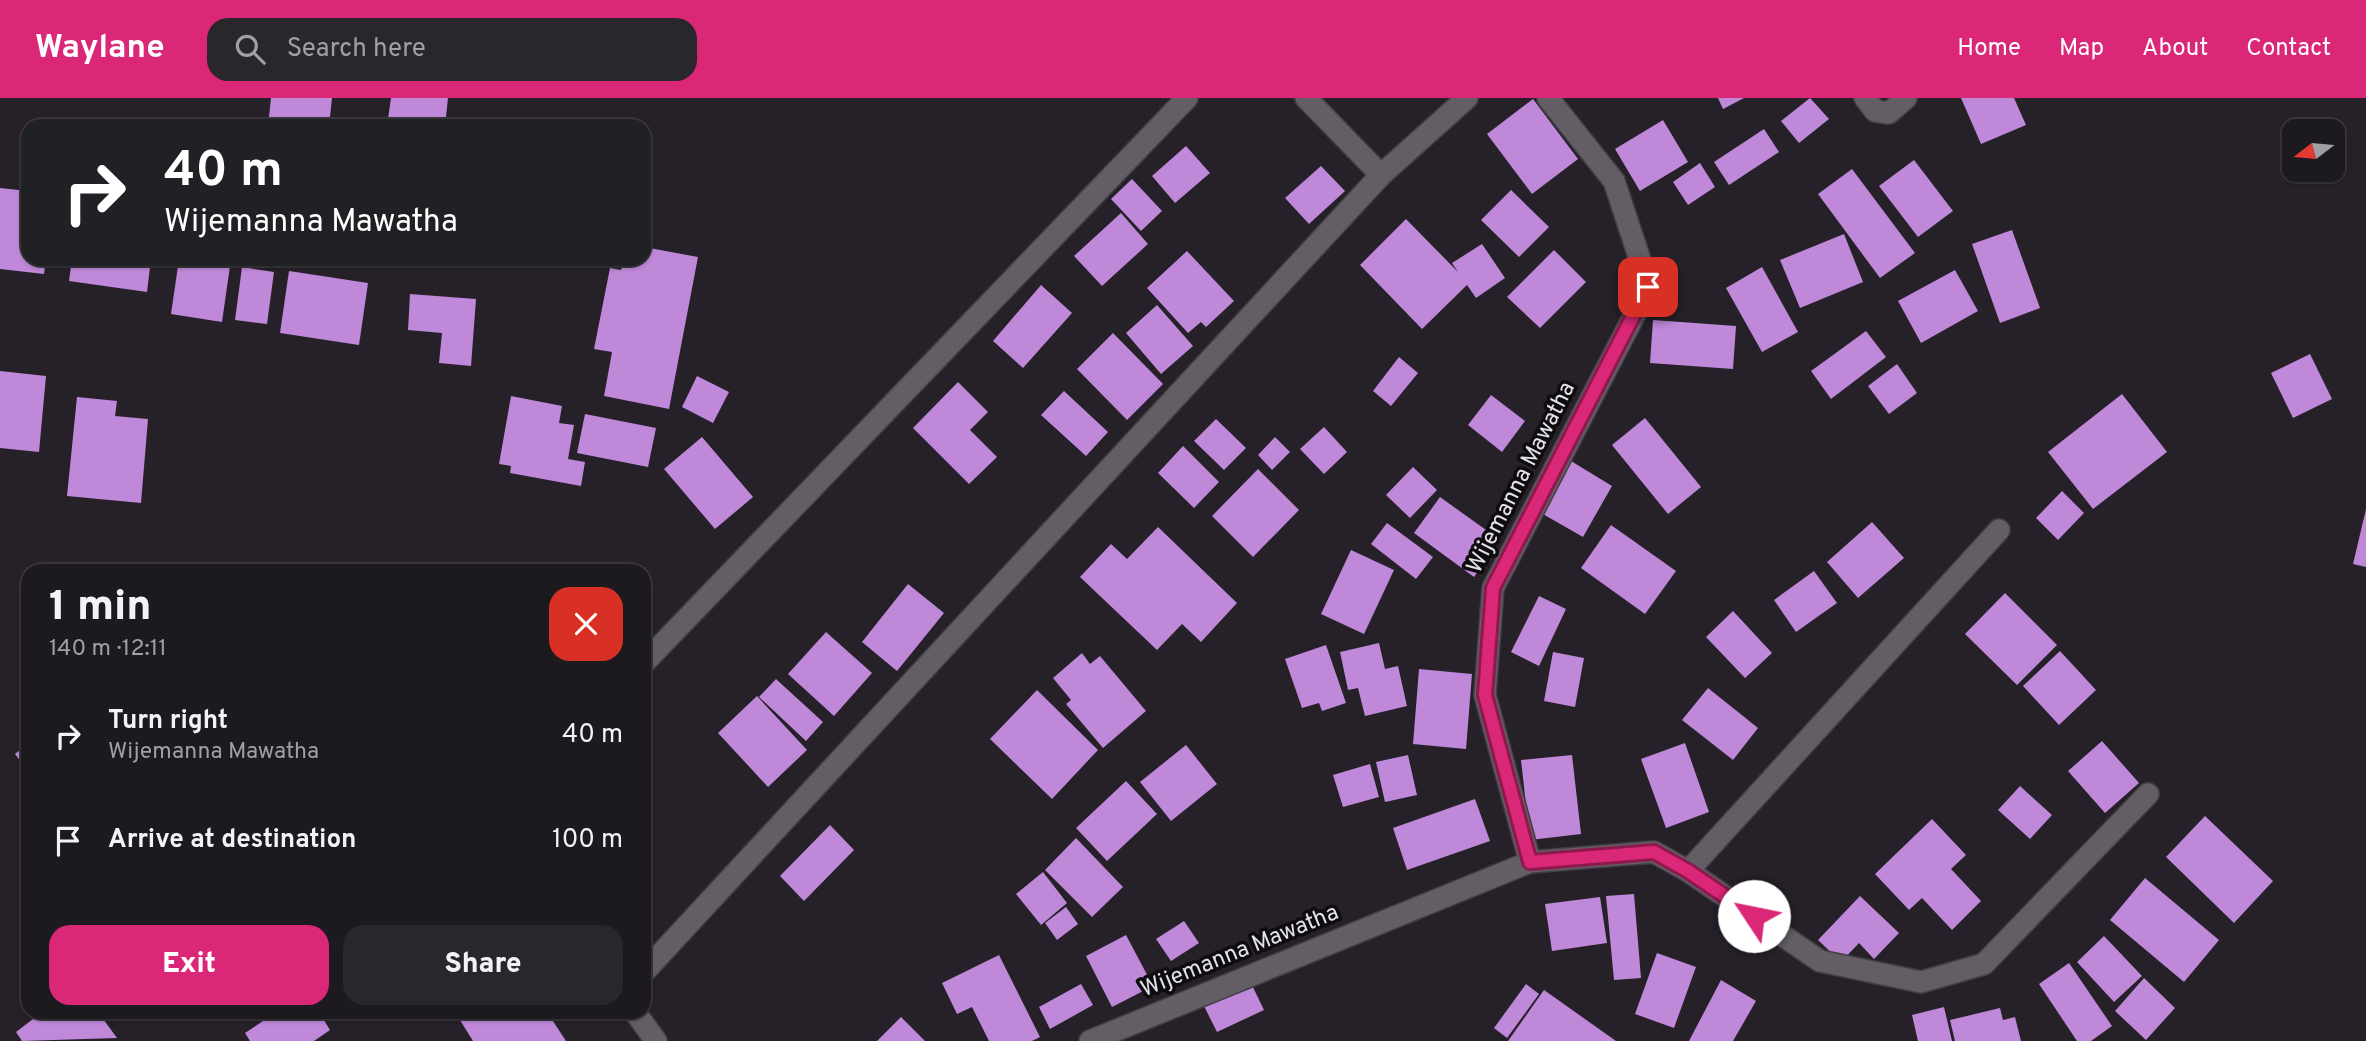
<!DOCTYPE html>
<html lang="en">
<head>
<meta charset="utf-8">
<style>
  :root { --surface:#1c191f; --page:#29262c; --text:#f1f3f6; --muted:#a0a0a4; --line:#3a383d; --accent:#db2777 }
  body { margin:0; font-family:Overpass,sans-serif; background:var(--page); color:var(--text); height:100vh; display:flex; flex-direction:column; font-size:26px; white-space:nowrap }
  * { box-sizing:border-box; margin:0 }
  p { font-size:23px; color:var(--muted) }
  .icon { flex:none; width:38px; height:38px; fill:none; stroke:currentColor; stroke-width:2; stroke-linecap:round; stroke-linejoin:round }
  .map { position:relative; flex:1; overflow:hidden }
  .panel { position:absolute; left:21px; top:466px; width:630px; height:455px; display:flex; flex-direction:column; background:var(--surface); border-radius:21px; box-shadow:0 2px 5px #0004,0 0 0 2px var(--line) }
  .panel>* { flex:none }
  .banner { position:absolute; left:21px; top:21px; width:630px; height:147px; border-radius:21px; box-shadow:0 2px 5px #0004,0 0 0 2px var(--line); background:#202124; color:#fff; overflow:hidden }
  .needle { width:46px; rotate:254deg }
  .tools { position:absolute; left:2282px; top:21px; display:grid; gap:14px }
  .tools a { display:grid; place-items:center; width:63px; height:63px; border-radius:14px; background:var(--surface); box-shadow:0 2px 5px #0004,0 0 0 2px var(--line); font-size:35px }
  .pin { position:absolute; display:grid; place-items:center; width:60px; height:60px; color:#fff; margin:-30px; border-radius:14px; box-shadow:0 4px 10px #0006 }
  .me { position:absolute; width:77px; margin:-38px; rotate:304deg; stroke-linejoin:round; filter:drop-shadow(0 0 5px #0008) }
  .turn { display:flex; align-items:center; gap:24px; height:147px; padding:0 28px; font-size:32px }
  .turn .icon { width:91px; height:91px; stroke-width:2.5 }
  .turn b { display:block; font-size:49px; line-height:60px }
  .round { display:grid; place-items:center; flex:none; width:74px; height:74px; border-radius:21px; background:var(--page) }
  .summary { display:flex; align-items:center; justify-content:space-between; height:119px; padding:0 28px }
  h1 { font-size:42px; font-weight:800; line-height:52px }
  .action { display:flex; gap:14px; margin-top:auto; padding:14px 28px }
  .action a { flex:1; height:80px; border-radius:21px; background:var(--accent); color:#fff; font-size:28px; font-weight:800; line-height:80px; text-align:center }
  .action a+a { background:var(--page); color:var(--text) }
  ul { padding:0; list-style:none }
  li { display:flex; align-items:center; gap:21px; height:105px; padding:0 28px }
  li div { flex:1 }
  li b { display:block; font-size:26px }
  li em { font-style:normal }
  header { display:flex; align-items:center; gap:42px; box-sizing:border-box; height:98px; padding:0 35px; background:var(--accent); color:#fff }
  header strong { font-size:33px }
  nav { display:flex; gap:38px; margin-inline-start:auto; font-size:24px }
  .search { width:490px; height:63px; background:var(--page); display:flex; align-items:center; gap:18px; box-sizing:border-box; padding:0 24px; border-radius:21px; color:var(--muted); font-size:26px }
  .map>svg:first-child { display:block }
  .building { fill:#bf88d9 }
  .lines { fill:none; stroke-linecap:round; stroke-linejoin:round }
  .street-casing { stroke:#423f44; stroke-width:24 }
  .street { stroke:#635e66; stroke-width:21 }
  .route-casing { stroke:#8e194d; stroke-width:18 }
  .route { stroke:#db2777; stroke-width:12 }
  .labels { text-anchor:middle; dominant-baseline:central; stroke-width:7; stroke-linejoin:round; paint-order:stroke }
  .street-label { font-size:23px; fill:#e5e2e7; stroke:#0e0c0f }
</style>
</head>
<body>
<header>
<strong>Waylane</strong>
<div class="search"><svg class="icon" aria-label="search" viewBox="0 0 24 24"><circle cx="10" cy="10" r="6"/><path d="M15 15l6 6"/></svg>Search here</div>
<nav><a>Home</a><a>Map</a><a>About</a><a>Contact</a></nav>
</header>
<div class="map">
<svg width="2366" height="943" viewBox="0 0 2366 943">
  <rect width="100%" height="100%" fill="#262129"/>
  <!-- building -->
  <path class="building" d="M271 0H332L329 28H268Z
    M391 0H448L445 28H387Z
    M1718 0H1744L1723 11Z
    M1810 0 1829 21 1799 45 1781 23Z
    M1961 0H2014L2026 27 1981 46Z
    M1533 1 1578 61 1532 96 1487 36Z
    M1663 22 1688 64 1640 93 1615 51Z
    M1764 31 1779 54 1729 87 1714 64Z
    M1186 48 1210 75 1175 105 1152 78Z
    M1914 62 1953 113 1918 139 1879 88Z
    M1700 65 1715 89 1688 107 1673 84Z
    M1321 68 1345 93 1309 126 1285 100Z
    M1852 71 1915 155 1880 180 1818 96Z
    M1132 81 1162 113 1141 133 1111 101Z
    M0 90 28 93V161H46L44 176 0 171Z
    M1511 92 1549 129 1519 159 1481 122Z
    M1121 115 1148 146 1102 188 1074 158Z
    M1406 121 1458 174 1452 165 1482 146 1505 180 1476 200 1467 187 1422 231 1360 167Z
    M2012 132 2040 210 2000 225 1972 146Z
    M1844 136 1863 184 1800 210 1780 162Z
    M644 149 698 159 669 311 604 298 612 254 594 251 610 170 621 172 623 161H644Z
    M1554 152 1586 184 1540 230 1507 199Z
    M1187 153 1234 203 1206 229 1201 224 1188 235 1147 190Z
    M72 161H151L147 194 69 183Z
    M179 161H231L222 224 171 216Z
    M242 169 274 174 267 226 235 222Z
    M1762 169 1798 234 1762 254 1726 190Z
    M1955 172 1978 213 1921 245 1898 203Z
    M289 173 368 185 359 247 280 235Z
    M1041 187 1072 215 1023 270 993 243Z
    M410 196 476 201 471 268 439 265 442 235 408 232Z
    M1157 207 1193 248 1161 276 1126 235Z
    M1653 222 1736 228 1733 271 1650 265Z
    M1866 233 1886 259 1831 301 1811 273Z
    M1113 235 1163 286 1127 322 1077 271Z
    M2310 256 2332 301 2293 320 2271 275Z
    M1399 259 1418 275 1391 308 1373 293Z
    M1897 266 1917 295 1889 316 1868 288Z
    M0 273 46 278 39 354 0 350Z
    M697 278 729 294 713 325 682 309Z
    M958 284 988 314 970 332 997 359 969 386 913 330Z
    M1064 293 1108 334 1086 358 1041 317Z
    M2122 296 2167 354 2093 411 2048 354Z
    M1491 297 1525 323 1502 354 1468 327Z
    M511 298 562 308 559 325 574 327 568 361 585 364 581 388 510 375 511 368 499 366Z
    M77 299 117 303 115 318 148 321 141 405 67 398Z
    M585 316 656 330 648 369 577 355Z
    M1645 320 1701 389 1668 416 1612 347Z
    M1216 321 1246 350 1224 372 1194 343Z
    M1324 329 1347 354 1324 376 1300 351Z
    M702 339 753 399 715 431 664 371Z
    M1275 339 1290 354 1272 372 1258 357Z
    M1183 348 1219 384 1194 410 1158 375Z
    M1571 363 1612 388 1583 439 1541 415Z
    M1413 369 1437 392 1410 420 1386 397Z
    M1258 371 1299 412 1253 459 1212 418Z
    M2062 393 2084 415 2058 442 2036 420Z
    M1440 399 1500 442 1474 479 1414 435Z
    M2366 411V469L2353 466Z
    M1872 424 1904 460 1858 500 1827 464Z
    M1387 425 1433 459 1416 481 1371 446Z
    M1611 427 1676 473 1645 516 1581 470Z
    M1158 429 1237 505 1201 544 1182 526 1157 552 1080 479 1111 446 1127 461Z
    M1351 452 1394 472 1364 536 1321 516Z
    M1814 473 1837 505 1796 534 1774 502Z
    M908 486 944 515 897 573 862 544Z
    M2005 495 2057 547 2017 587 1965 536Z
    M1539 498 1566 511 1539 568 1511 554Z
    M1733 513 1772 555 1745 580 1706 539Z
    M826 534 872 575 834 618 788 576Z
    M1379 545 1385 571 1398 568 1407 608 1365 618 1358 590 1348 592 1340 554Z
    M1326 547 1346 605 1322 613 1319 605 1302 610 1285 561Z
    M2060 553 2096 592 2059 627 2023 588Z
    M1553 554 1584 560 1575 609 1544 603Z
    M1082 555 1090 566 1100 558 1146 613 1103 650 1066 606 1071 602 1053 580Z
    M1419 571 1472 576 1466 651 1413 646Z
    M776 581 823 624 806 643 759 599Z
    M1708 590 1758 630 1733 662 1682 622Z
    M1037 592 1098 652 1052 701 990 641Z
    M757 598 807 652 768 689 718 635Z
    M2102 643 2139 685 2105 715 2068 673Z
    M1685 645 1709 714 1666 730 1641 661Z
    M28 646V673L15 656Z
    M1186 647 1217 686 1171 723 1140 684Z
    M1408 657 1417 697 1385 704 1376 664Z
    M1572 657 1581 736 1530 742 1521 662Z
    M1370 666 1379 699 1343 709 1333 677Z
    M1126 683 1157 716 1107 763 1076 730Z
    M2020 688 2052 717 2030 741 1998 712Z
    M1475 701 1490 743 1407 772 1393 730Z
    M2205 718 2273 783 2234 825 2166 759Z
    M1932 721 1966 757 1951 771 1981 803 1952 832 1922 800 1909 812 1875 776Z
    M830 727 854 752 804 803 780 778Z
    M1076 740 1123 789 1092 819 1045 772Z
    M1043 774 1067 805 1041 827 1016 796Z
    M2145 780 2219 842 2184 884 2110 822Z
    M1634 796 1641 880 1614 882 1606 798Z
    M1860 798 1899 835 1874 861 1859 845 1841 864 1818 842Z
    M1600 799 1607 845 1552 853 1545 806Z
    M1066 809 1078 826 1057 842 1045 825Z
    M1184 823 1199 845 1171 863 1156 841Z
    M1126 837 1153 888 1112 909 1086 858Z
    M2104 838 2142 878 2114 904 2077 864Z
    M1657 855 1696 869 1674 930 1635 916Z
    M999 857 1040 939 1032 943H989L972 909 957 916 942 885Z
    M2069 865 2112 928 2091 943H2077L2039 886Z
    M2144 880 2175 910 2146 942 2115 913Z
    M1721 882 1756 903 1733 943H1689Z
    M1250 883 1264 912 1217 934 1203 906Z
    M1081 886 1093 907 1050 931 1039 909Z
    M1526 886 1539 896 1507 940 1494 930Z
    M1544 892 1616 943H1508Z
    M1944 909 1952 943H1918L1912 917Z
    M2000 910 2003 922 2015 919 2021 943H1955L1950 922Z
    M34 914H83L86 917 98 914 117 940 22 943 16 934 37 918Z
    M261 914H319L330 932 314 943H250L245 935 266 921Z
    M455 914H547L566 943H473Z
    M901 919 925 943H877Z"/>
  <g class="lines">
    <defs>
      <path id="street" d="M1865 0 1875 13 1889 15 1906 0
        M1381 77 1467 0
        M1999 432 1688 773 1820 863 1921 884 1984 866 2148 696
        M644 565 1187 0
        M1530 764 1654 754 1688 773
        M644 874 1381 77 1306 0
        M635 914 656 943
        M1090 943 1530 764 1485 597 1493 490 1649 189 1614 83 1548 0"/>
    </defs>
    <!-- street casing -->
    <use href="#street" class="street-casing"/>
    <!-- street -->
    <use href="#street" class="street"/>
  </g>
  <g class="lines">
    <defs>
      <path id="route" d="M1648 189 1493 490 1485 597 1530 764 1654 754 1688 773 1754 818"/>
    </defs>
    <!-- route casing -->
    <use href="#route" class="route-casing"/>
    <!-- route -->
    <use href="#route" class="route"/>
  </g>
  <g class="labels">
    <!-- street labels -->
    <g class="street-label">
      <text transform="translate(1522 380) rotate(-63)">Wijemanna Mawatha</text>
      <text transform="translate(1240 854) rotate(-22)">Wijemanna Mawatha</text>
    </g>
  </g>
</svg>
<div class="tools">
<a><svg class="needle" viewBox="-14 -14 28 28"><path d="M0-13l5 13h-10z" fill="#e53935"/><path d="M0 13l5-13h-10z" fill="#a0a0a4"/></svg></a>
</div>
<div class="pin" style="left:1648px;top:189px;background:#d93025"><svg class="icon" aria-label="arrive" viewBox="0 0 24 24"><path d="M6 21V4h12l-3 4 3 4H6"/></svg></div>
<svg class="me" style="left:1754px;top:818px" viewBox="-20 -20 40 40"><circle r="19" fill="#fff"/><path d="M0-13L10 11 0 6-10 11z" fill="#db2777"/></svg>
<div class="banner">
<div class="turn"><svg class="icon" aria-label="right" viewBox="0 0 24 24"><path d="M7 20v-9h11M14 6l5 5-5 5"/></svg><div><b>40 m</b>Wijemanna Mawatha</div></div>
</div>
<section class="panel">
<div class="summary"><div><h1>1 min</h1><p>140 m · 12:11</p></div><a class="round" style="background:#d93025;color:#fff"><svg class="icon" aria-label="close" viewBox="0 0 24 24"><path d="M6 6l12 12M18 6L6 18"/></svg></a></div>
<ul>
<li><svg class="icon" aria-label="right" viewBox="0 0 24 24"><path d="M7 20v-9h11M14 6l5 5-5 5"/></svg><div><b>Turn right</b><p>Wijemanna Mawatha</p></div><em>40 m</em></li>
<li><svg class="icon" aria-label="arrive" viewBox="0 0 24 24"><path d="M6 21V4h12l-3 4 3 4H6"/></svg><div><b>Arrive at destination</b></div><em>100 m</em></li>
</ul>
<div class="action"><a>Exit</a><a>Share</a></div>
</section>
</div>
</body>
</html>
